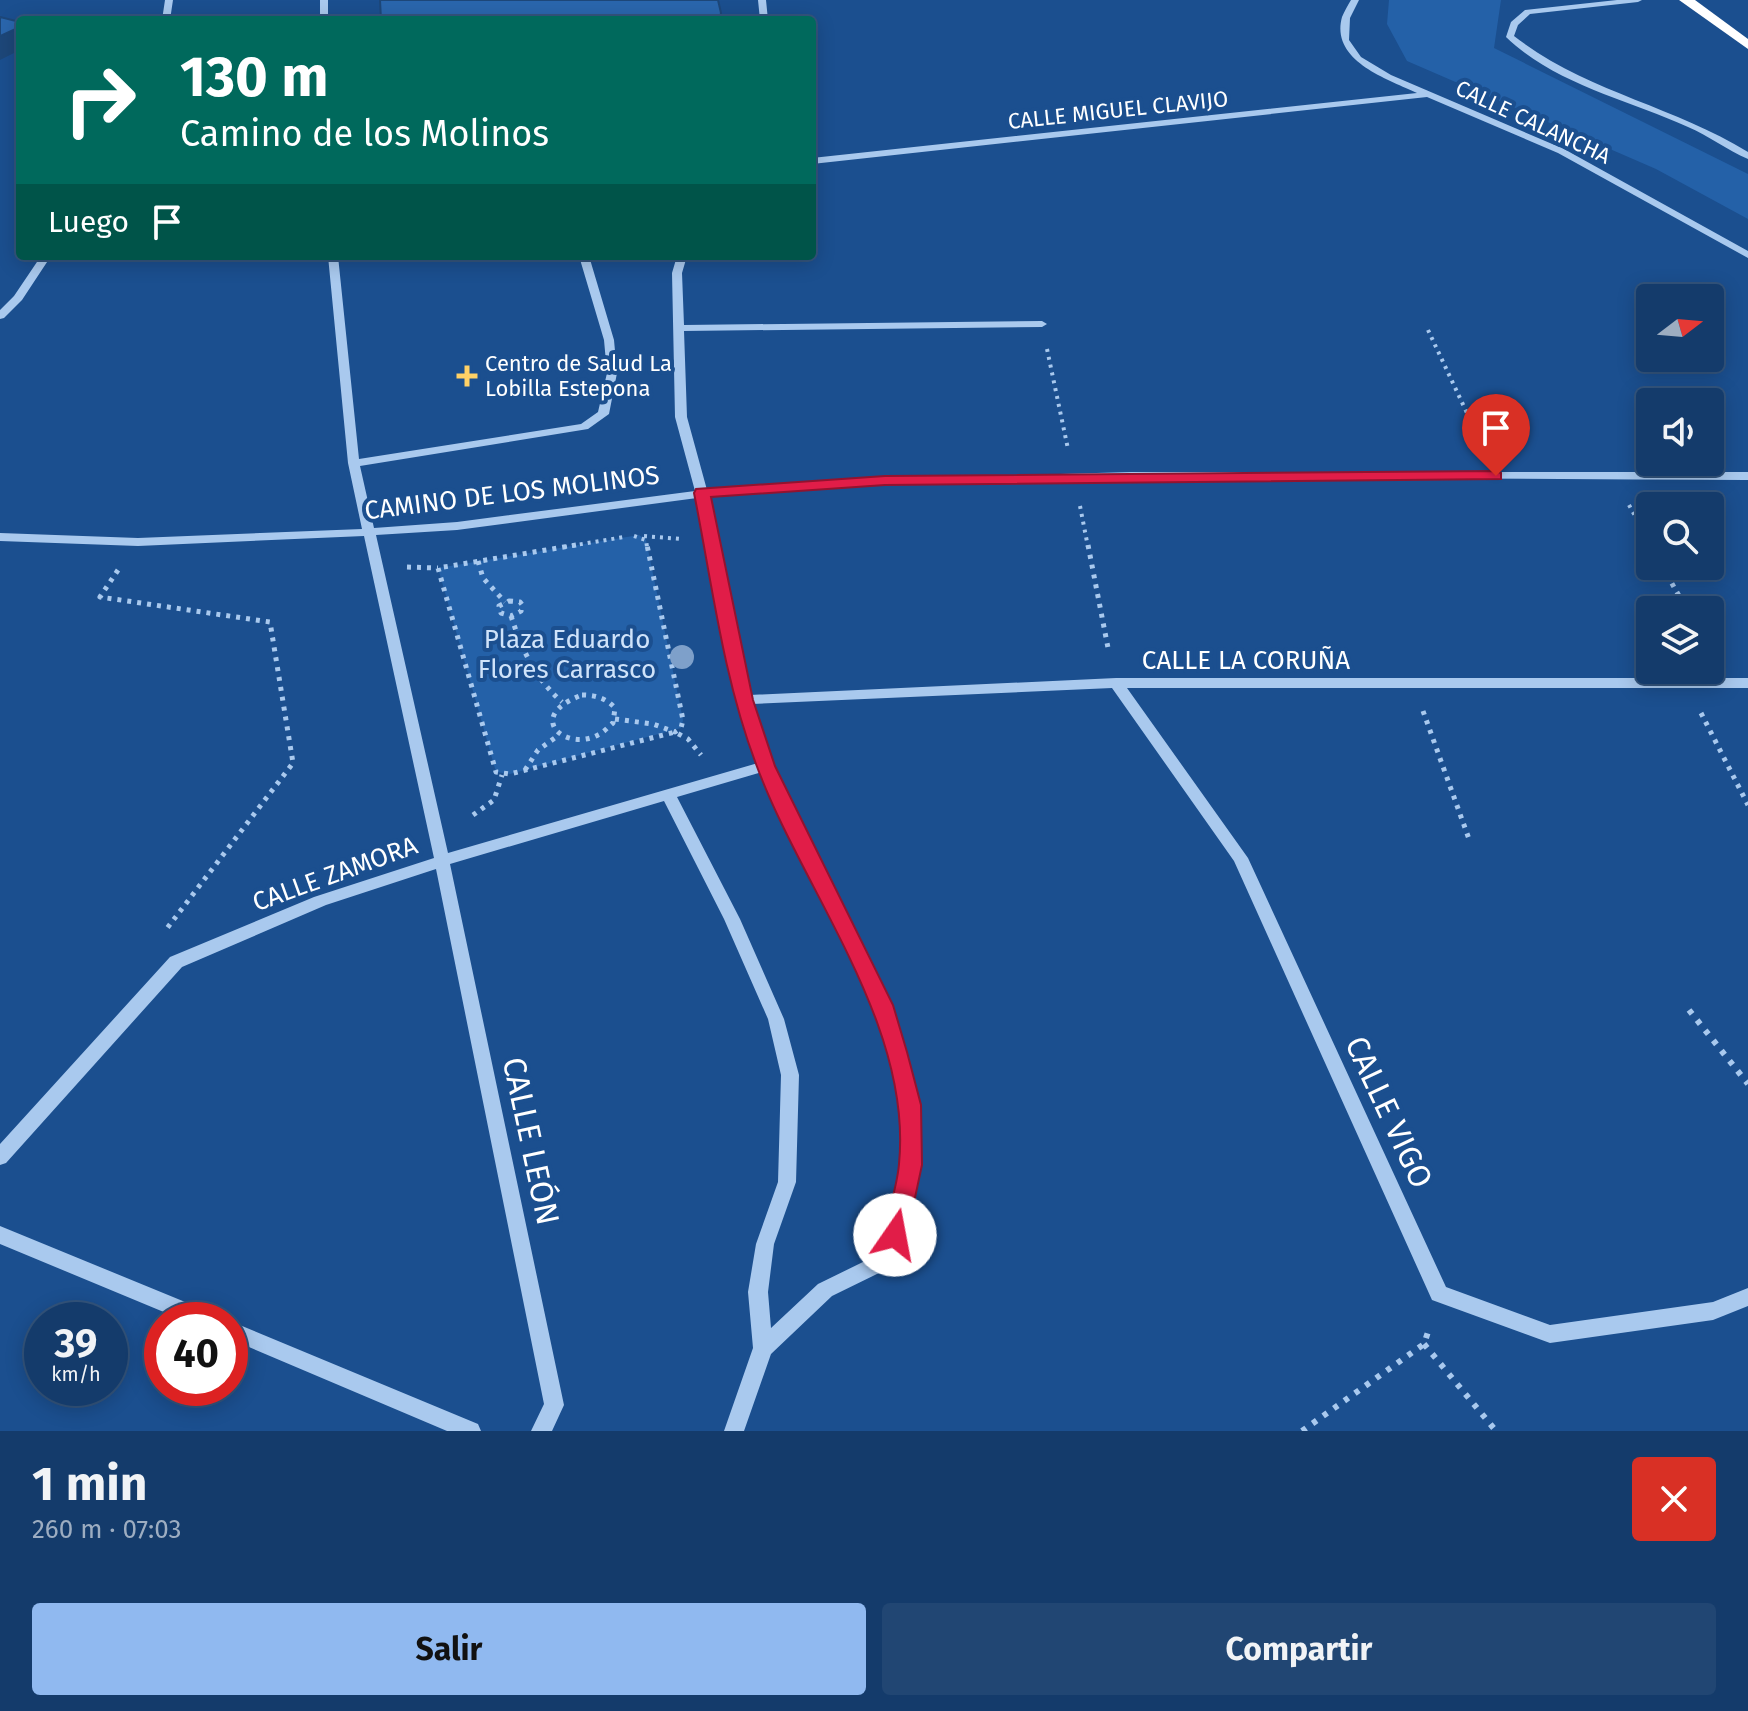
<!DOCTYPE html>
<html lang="es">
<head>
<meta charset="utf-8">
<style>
  :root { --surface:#143b6b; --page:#214673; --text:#f1f3f6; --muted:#9dadc1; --line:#33557e; --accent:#90b9f0 }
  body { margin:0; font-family:"Fira Sans",sans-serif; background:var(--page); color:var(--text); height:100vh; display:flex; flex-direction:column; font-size:30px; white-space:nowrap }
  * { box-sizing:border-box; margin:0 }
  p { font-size:26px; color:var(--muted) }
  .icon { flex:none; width:44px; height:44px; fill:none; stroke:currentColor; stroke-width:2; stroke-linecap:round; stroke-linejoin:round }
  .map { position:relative; height:1431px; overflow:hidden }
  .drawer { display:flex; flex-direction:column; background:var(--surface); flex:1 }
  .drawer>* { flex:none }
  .banner { position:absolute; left:16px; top:16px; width:800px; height:244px; border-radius:8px; box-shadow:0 4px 20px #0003,0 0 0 2px var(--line); background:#00695c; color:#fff; overflow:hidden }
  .needle { width:52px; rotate:74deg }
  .controls { position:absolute; left:1636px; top:284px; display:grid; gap:16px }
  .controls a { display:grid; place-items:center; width:88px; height:88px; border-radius:8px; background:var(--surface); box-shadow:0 4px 20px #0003,0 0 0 2px var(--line); font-size:40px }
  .speed { position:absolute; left:24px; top:1302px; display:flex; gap:16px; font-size:40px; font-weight:700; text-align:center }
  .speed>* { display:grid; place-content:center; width:104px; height:104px; border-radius:50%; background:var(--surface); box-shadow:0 4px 20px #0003,0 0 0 2px var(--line); line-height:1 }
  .speed small { font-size:20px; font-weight:400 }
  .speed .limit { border:12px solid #d22; background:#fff; color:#111 }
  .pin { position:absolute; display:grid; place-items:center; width:68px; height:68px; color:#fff; margin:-82px -34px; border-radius:50% 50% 50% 0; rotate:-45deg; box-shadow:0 0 8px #0007 }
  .pin .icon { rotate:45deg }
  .me { position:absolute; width:88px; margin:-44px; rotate:12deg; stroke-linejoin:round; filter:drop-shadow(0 0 6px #0008) }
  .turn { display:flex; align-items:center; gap:28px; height:168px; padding:0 32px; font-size:36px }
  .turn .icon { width:104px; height:104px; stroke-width:2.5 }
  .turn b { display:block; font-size:56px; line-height:68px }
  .then { display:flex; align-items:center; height:76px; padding:0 32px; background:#0003; gap:16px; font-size:30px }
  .round { display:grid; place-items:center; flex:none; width:84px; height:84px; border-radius:8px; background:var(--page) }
  .overview { display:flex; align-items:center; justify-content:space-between; height:136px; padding:0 32px }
  h1 { font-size:48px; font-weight:700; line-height:60px }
  .primary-button { display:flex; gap:16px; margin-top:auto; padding:16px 32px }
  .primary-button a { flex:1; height:92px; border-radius:8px; background:var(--accent); color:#111; font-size:32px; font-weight:700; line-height:92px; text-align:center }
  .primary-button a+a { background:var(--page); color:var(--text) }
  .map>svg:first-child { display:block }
  .green { fill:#2461a8 }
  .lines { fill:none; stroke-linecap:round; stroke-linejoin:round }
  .path-far2 { stroke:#a9c9ee; stroke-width:4; stroke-dasharray:3 5; stroke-linecap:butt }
  .path-far1 { stroke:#a9c9ee; stroke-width:5; stroke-dasharray:4 6; stroke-linecap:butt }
  .path { stroke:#a9c9ee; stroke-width:6; stroke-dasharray:5 8; stroke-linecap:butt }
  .minor { fill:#a9c9ee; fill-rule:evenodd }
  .highway { fill:#fff; fill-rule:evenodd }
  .tree { fill:#7ea0ca }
  .shaded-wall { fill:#1d4779 }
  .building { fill:#2a66ad; stroke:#1d4779; stroke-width:2 }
  .route { fill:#e11d48; stroke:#92132f; stroke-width:2 }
  .poi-dot { fill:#ffd166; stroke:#1b4f8f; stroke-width:3 }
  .labels { text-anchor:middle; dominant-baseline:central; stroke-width:8; stroke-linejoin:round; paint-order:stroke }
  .far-street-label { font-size:22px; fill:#fff; stroke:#1b4f8f }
  .far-poi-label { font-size:22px; fill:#fff; stroke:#1b4f8f; text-anchor:start }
  .street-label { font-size:26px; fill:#fff; stroke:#1b4f8f }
  .park-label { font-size:26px; fill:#cfe3fa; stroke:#1b4f8f }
  .near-street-label { font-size:32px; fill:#fff; stroke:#1b4f8f }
</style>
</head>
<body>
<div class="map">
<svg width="1748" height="1431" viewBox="0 0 1748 1431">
  <rect width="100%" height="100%" fill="#1b4f8f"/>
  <!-- green -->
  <path class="green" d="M1389 0H1501L1494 48 1748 174V219L1656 169 1407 61 1387 24Z
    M639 535 646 540 683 720 681 728 510 774 496 772 438 568Z"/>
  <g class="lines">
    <!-- path-far2 -->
    <path class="path-far2" d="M1428 330 1482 445
      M1047 349 1068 449
      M1629 505 1650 543
      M1080 506 1088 547
      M634 536 646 540 647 547
      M644 536 681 539
      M564 547 624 537"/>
    <!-- path-far1 -->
    <path class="path-far1" d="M576 545 438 568 496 772 510 774 675 732 688 739 701 755
      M1088 545 1109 653
      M478 561 483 578 505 602
      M1662 566 1687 610
      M407 567 438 568
      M118 570 100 597 270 622 293 763 165 931
      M509 601 520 602 523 606 521 611 511 616 501 613 499 606Z
      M511 616C522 650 535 678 562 702
      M582 695C595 695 606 698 615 708L613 723C608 727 603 733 598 735 566 752 523 717 582 695Z
      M1423 711 1469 839
      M1701 713 1748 805
      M615 719 653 724 675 732 681 728 683 720 647 545
      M525 770 538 750 559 735
      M473 815 494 800 502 775"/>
    <!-- path -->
    <path class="path" d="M1689 1010 1748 1084
      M1424 1344 1496 1431
      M1302 1431 1424 1344 1430 1326"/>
    <!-- minor -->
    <path class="minor" d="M165 0H173L170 20H162Z
      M320 0H328V20H320Z
      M758 0H766L768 20H760Z
      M1351 0H1359L1350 18 1349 40 1361 57 1391 75 1564 149 1748 251V258L1558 153 1427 97 812 164V158L1417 93C1387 79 1330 61 1342 17 1344 12 1348 5 1351 0Z
      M1617 0H1642L1638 2 1530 14 1518 25 1514 36C1586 92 1672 105 1748 152V159C1727 150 1709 136 1688 127 1627 99 1556 85 1506 37L1511 22 1525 10Z
      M41 256H51L22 300 4 318 0 319V310L14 296Z
      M328 256H338L359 459 581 424 598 412 607 373 604 340 579 256H589L614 340 617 373 609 414 588 429 360 466 374 528 457 522 695 491 675 417 672 273 677 256H687L682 273 684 325 1042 321 1047 324 1042 327 684 331 687 417 707 490 886 479 1132 472H1748V480C1522 479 1297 476 1071 480 951 483 829 485 709 497L750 695 1116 678H1748V688H1127L1248 858 1446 1287 1550 1325 1713 1302 1748 1288V1306L1713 1320 1550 1343 1432 1300 1234 861 1112 688 752 704 773 766 890 1005 919 1105 920 1165 902 1241 879 1273 832 1296 771 1354 744 1431H724L753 1348 748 1292 756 1244 778 1182 781 1075 768 1019 724 919 664 801 450 864 564 1405 552 1431H531L544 1404 436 869 326 905 182 967 6 1163 0 1165V1144L170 957 314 897 434 858 364 536 138 546 0 541V533L138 538 362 529 348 463ZM697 498 737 700 758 763 448 853 376 535 457 530ZM762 772 874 1005 901 1105 902 1165 887 1232 865 1261 818 1284 771 1328 768 1292 774 1244 796 1182 799 1075 784 1019 740 919 677 797Z
      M0 1226 212 1313 215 1320H183L0 1244Z
      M230 1321 478 1424 481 1431H447L230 1339Z"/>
    <!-- highway -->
    <path class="highway" d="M1679 0H1695L1748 39V49Z"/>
  </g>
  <!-- trees -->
  <circle class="tree" cx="682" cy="657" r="12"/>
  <!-- shaded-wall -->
  <path class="shaded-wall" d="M20 27V50L0 60V36Z"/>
  <!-- building -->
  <path class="building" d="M380 0H718L721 13 719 20H381Z
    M0 17 20 22V27L0 36Z"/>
  <!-- route -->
  <path class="route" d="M1496 471 1501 473V479L885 485 711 497 753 700 775 766 893 1005 907 1052 921 1105 922 1165 907 1235 904 1243 895 1247 887 1243 883 1235C888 1212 897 1188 899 1164 913 1024 802 890 756 764 723 677 712 583 694 493L696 489 885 476Z"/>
  <!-- markers -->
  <path class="poi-dot" d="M463 364h8v8h8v8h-8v8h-8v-8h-8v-8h8z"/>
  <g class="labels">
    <!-- far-street labels -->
    <g class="far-street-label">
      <text transform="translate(1118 110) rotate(-6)">CALLE MIGUEL CLAVIJO</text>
      <text transform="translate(1533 122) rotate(25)">CALLE CALANCHA</text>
    </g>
    <!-- far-poi labels -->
    <g class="far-poi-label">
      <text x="485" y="363">Centro de Salud La<tspan x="485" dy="25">Lobilla Estepona</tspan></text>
    </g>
    <!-- street labels -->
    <g class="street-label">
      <text transform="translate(512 493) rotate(-7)">CAMINO DE LOS MOLINOS</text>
      <text x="1246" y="660">CALLE LA CORUÑA</text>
      <text transform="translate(335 874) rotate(-20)">CALLE ZAMORA</text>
    </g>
    <!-- park labels -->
    <g class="park-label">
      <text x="567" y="639">Plaza Eduardo<tspan x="567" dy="30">Flores Carrasco</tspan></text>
    </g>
    <!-- near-street labels -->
    <g class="near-street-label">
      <text transform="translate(1389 1112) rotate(65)">CALLE VIGO</text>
      <text transform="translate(531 1141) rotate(78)">CALLE LEÓN</text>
    </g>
  </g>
</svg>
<div class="controls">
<a><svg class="needle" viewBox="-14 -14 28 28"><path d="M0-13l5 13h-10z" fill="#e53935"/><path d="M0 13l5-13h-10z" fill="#9dadc1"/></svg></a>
<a><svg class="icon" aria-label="sound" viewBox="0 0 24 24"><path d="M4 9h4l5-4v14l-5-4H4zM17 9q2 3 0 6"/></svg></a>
<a><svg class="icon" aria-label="search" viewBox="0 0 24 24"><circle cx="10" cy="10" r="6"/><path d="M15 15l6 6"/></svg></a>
<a><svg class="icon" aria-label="layers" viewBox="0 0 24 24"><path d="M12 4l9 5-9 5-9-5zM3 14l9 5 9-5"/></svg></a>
</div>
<div class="speed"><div>39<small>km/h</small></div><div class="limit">40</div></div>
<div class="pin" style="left:1496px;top:476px;background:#d93025"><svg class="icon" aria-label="arrive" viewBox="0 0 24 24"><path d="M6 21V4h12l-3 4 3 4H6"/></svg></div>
<svg class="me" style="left:895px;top:1235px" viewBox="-20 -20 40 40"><circle r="19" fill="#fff"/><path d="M0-13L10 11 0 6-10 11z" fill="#e11d48"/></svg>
<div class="banner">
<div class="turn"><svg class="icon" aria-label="right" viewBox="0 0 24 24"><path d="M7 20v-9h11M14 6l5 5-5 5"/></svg><div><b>130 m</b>Camino de los Molinos</div></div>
<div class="then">Luego<svg class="icon" aria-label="arrive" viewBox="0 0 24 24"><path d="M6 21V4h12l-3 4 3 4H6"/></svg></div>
</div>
</div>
<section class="drawer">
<div class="overview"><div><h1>1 min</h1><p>260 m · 07:03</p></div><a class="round" style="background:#d93025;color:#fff"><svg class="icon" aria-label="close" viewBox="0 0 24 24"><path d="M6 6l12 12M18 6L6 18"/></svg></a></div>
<div class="primary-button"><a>Salir</a><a>Compartir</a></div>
</section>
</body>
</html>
